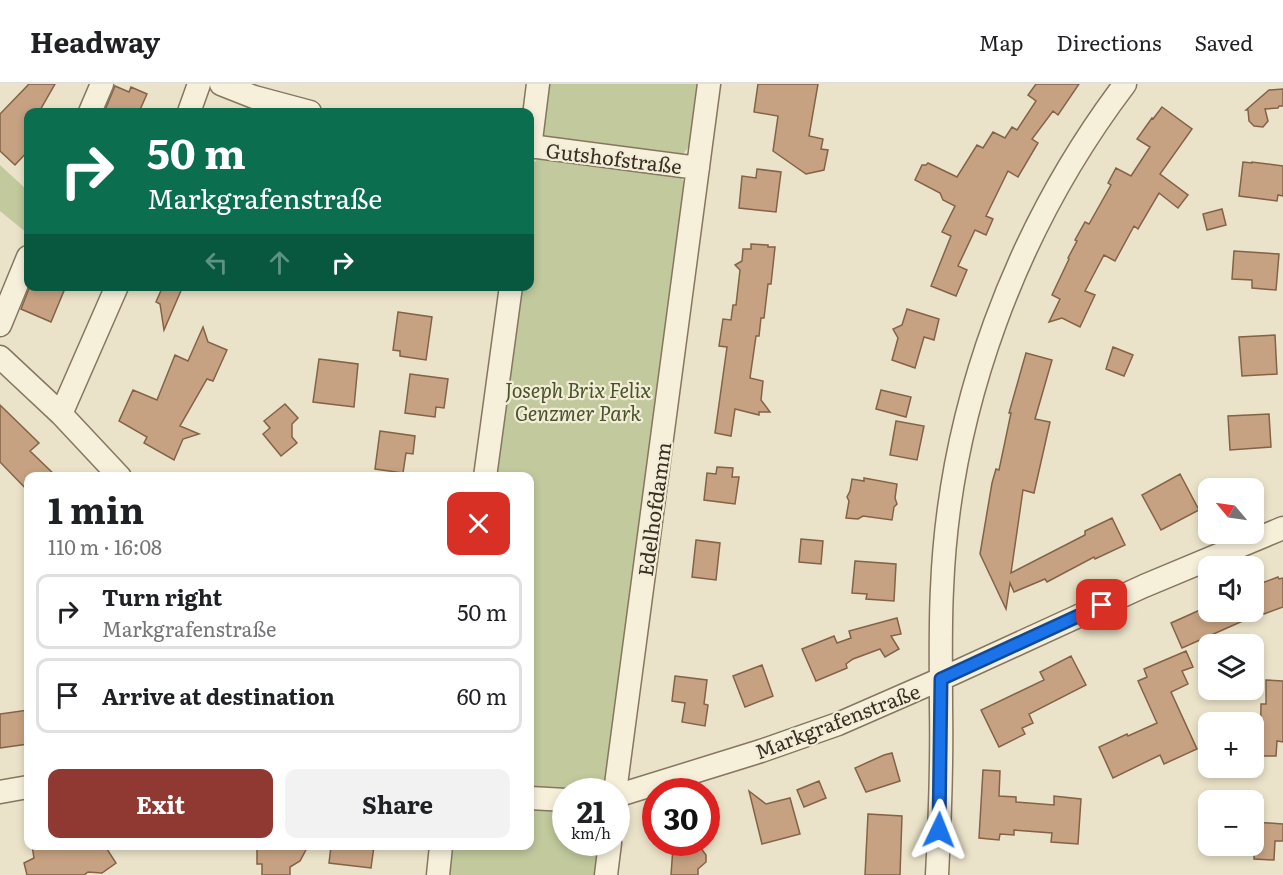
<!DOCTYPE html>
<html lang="en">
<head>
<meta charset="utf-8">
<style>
  :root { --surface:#fff; --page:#f2f2f2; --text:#202124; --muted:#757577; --line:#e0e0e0; --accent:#903933 }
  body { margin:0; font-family:Literata,serif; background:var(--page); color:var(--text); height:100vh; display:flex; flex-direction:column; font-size:22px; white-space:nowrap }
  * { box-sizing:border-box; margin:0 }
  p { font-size:20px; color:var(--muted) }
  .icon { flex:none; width:33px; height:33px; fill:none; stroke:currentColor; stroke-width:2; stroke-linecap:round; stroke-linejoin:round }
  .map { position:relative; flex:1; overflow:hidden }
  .details { position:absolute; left:24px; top:388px; width:510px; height:378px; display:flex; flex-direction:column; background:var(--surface); border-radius:12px; box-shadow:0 3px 9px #0003 }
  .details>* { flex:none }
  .guide { position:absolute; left:24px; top:24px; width:510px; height:183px; border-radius:12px; box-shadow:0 3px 9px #0003; background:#0b6e4f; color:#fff; overflow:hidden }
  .needle { width:39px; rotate:299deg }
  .controls { position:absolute; left:1198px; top:394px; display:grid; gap:12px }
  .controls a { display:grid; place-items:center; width:66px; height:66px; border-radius:12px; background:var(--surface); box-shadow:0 3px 9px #0003; font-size:30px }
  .speed { position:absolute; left:552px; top:694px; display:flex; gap:12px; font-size:30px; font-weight:700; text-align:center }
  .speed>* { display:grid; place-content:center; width:78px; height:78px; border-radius:50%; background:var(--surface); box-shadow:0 3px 9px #0003; line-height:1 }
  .speed small { font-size:15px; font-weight:400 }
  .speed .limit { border:9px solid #d22; background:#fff; color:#111 }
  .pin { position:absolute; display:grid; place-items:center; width:51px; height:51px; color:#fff; margin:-26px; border-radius:12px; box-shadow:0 3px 9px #0006 }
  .me { position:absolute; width:66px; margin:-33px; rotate:2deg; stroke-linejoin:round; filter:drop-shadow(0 0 4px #0008) }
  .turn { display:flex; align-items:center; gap:21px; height:126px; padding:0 24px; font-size:27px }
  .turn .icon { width:78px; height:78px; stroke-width:2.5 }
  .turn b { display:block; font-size:42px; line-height:51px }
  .lanes { display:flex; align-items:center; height:57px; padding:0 24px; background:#0003; justify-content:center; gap:30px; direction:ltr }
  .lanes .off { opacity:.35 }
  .round { display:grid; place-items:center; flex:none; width:63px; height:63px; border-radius:12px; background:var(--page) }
  .headline { display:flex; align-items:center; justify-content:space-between; height:102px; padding:0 24px }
  h1 { font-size:36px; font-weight:700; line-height:45px }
  .button { display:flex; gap:12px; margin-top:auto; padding:12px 24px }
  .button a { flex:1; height:69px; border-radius:12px; background:var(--accent); color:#fff; font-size:24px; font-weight:700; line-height:69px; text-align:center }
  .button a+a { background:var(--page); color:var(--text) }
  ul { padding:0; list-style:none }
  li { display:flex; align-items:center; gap:18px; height:75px; margin:0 12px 9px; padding:0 12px; border:3px solid var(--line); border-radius:12px }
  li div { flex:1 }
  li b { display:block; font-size:22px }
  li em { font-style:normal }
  header { display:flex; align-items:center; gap:36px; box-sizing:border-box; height:84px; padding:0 30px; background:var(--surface); border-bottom:2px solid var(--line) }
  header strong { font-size:28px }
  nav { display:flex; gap:33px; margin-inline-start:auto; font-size:21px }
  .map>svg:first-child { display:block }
  .green { fill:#c1c99d }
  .building { fill:#c6a282; stroke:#836246; stroke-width:1.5 }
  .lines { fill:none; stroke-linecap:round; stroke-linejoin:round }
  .minor-casing { stroke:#86765f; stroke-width:25 }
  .minor { stroke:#f6f0db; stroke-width:22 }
  .route-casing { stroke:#114b97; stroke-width:15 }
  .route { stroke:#1a73e8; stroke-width:10 }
  .labels { text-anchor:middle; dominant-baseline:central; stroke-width:4.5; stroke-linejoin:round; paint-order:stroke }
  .street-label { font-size:20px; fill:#382e21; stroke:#f3edd8 }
  .park-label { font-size:20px; font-style:italic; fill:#465329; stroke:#f3edd8 }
</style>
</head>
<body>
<header>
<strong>Headway</strong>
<nav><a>Map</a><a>Directions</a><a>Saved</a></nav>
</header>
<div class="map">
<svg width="1283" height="791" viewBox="0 0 1283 791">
  <rect width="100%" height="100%" fill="#ebe3c9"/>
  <!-- green -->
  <path class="green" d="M542 0H698L691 60 683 70 678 73 547 56 540 52Z
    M542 72 680 92 684 98V105L607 692C605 698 601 704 595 707 582 711 545 706 530 706V393H488L515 203 530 202V95L533 79Z
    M0 81 28 107V150L0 127Z
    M530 721 565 723 566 759H599L596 791H441L444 762H530Z"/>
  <!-- building -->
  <path class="building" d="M29 0H55L39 28H28V67L15 81 0 67V30Z
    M758 0H818L809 52 823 55 821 65 828 66 824 86 806 90 773 67 778 32 754 28Z
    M1036 0H1079L1058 31 1053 27 1032 55 1038 59 1018 93 1008 87 986 132 993 135 986 151 975 146 958 182 967 186 956 212 931 202 951 152 942 148 955 122 943 116 940 109 915 96 922 81H926L928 79 957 93 977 61 983 64 993 48 1005 54 1012 43 1017 46 1036 17 1028 11Z
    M115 2 129 8 131 3 147 10 139 28H110L105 26Z
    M1283 5V22H1279L1278 24 1265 25 1268 37 1263 43 1254 42 1249 37 1248 26H1246L1269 6Z
    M1162 23 1192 45 1160 90 1188 111 1178 124 1159 109 1138 145 1134 142 1115 177 1104 171 1085 207 1095 211 1080 243 1062 234 1049 238 1060 215 1052 211 1069 175 1068 174 1077 157 1075 156 1085 138 1089 140 1111 101 1108 99 1116 84 1131 92 1150 63 1137 55 1152 34 1153 35Z
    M1243 78 1252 79V78L1283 82V112L1278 111 1277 117 1239 112Z
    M757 85 781 88 776 128 739 124 742 92 756 94Z
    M1222 125 1226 141 1207 146 1203 130Z
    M751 160 768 161V163H775L771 200H768L764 234H761L759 252H756L750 294 763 297 761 316 770 328H759V331L735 325 731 352 715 349 727 263 719 262 723 235 731 236 733 221H736L740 186 735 181 742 177 743 165H751Z
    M1234 167 1279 170 1276 206 1252 204V196L1232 195Z
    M30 202H66L51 238 21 225Z
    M163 202H183L164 246 160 220 156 218Z
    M907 225 939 235 934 256 924 253 915 284 892 276 898 254 893 245 902 241Z
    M398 228 432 233 426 276 400 272V267L393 266Z
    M203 243 208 258 227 266 213 297 207 295 180 342 199 350 183 355 174 376 144 359 147 353 119 337 133 306 157 316 175 271 188 277Z
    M1275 251 1277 290 1242 292 1239 253Z
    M1113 263 1133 271 1124 292 1106 285Z
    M1026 269 1052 276 1035 335 1050 338 1034 409 1023 406 1011 489 1085 451V447L1112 434 1125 461 1095 475 1094 473 1047 498 1045 495 1014 508 1010 499 1006 525 980 470 992 399 996 385 999 386 1011 329H1009Z
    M319 275 358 280 354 323 313 318Z
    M410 290 448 295 444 324 436 323 435 333 405 329Z
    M881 306 911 313 906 333 876 325Z
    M285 320 298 334 292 340V353L297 359 281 372 263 350 270 344 264 337Z
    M0 321 39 359 30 367 57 393H28V407L0 378Z
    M1269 330 1271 363 1230 366 1228 332Z
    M896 337 924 342 917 376 890 371Z
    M380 347 415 352 413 370 406 369 403 389 375 385Z
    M717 383 733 384 732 393H739L735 420 704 416 707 389 716 390Z
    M1180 390 1199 426 1161 446 1142 411Z
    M864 394 897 400 895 414 897 420 894 423 892 436 863 432 858 435 846 434 849 417 847 413 850 407 852 395 864 397Z
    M801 455 823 457 821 480 799 478Z
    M696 456 720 459 716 496 692 493Z
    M855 477 896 480 894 517 866 515 867 510 852 509Z
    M1278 493 1279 495 1283 494V523L1264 530 1254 502Z
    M1209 522V528H1263L1182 564 1171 539Z
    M897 534 901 550 891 552 899 565 885 573 880 565 853 575 846 580 847 584 816 597 802 565 834 552 837 559 851 554 849 547Z
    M1186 567 1193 583 1182 587 1188 600 1171 608 1197 665 1164 680 1160 671 1113 694 1099 663 1127 650 1128 652 1157 639 1138 597 1147 593 1144 585Z
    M1071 572 1086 601 1029 630 1033 639 1022 644 1025 650 999 663 981 626 1044 596 1040 588Z
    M762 581 773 612 745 623 733 592Z
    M675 592 707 596 704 620 708 621 705 642 682 638 685 619 672 617Z
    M1266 596 1283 597V658L1277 657 1276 672H1260L1261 620H1266Z
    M28 626V660L0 664V630Z
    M892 669 900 697 866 708 855 684 884 671Z
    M983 686 1000 687 999 712 1016 713V718L1054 721V712L1081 715 1078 760 1051 758 1052 749 1014 746V751L1000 750 999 756 979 754Z
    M819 697 826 714 804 723 797 706Z
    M749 707 766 720 790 714 800 750 762 760Z
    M868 730 902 732 900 791H865Z
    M1254 738 1283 740V757H1275L1274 776 1254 775Z
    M682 759H697L706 771V778L698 785V791H671L673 763 682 764Z
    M32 762H105L116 779 102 789 88 788 84 791H27L24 779 34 774Z
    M257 762H308L300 777 290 783V791H262V780H257Z
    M331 762H374L371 784 329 779Z"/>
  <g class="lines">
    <defs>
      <path id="minor" d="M221 0 254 13 310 28
        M90 28 102 0
        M189 28 199 0
        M530 62 698 84
        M530 64 538 0
        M0 241 28 173
        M0 273 61 330 120 393
        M61 330 117 202
        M485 393 511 202
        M0 708 28 703
        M615 708 709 0
        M616 712 761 667 838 640 941 595 1144 502 1283 444
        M530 714 566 716
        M438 791 441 762
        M606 791 610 759
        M937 791C940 735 942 679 941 623 941 584 940 544 942 505 949 324 1016 144 1125 0"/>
    </defs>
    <!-- minor casing -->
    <use href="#minor" class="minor-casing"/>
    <!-- minor -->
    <use href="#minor" class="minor"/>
  </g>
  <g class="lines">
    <defs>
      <path id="route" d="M939 746 941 595 1102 521"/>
    </defs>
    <!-- route casing -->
    <use href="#route" class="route-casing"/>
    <!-- route -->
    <use href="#route" class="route"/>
  </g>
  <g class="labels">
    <!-- street labels -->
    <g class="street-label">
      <text transform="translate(614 73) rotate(7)">Gutshofstraße</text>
      <text transform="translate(653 425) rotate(-82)">Edelhofdamm</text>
      <text transform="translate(837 636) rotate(-21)">Markgrafenstraße</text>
    </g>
    <!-- park labels -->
    <g class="park-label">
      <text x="578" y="305">Joseph Brix Felix<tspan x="578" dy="23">Genzmer Park</tspan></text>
    </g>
  </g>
</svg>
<div class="controls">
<a><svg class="needle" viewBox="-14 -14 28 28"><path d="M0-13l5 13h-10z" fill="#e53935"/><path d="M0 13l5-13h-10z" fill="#757577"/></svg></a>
<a><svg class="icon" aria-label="sound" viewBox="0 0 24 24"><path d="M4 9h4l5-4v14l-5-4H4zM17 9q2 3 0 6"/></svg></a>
<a><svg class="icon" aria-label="layers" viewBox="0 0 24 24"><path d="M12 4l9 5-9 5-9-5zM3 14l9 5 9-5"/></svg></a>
<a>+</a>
<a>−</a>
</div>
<div class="speed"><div>21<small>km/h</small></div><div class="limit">30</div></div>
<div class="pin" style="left:1102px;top:521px;background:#d93025"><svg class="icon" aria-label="arrive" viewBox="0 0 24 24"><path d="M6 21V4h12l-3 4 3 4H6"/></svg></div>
<svg class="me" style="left:939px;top:746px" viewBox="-20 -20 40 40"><path d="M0-17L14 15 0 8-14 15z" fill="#1a73e8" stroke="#fff" stroke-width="4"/></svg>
<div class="guide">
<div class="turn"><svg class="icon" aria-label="right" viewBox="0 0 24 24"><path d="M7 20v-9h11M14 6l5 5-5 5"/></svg><div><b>50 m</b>Markgrafenstraße</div></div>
<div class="lanes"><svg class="icon off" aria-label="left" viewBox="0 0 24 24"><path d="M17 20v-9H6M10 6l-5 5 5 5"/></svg><svg class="icon off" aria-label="ahead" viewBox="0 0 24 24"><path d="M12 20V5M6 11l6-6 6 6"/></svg><svg class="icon" aria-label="right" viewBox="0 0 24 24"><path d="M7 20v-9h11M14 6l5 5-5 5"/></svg></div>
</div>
<section class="details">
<div class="headline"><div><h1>1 min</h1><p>110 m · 16:08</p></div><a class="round" style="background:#d93025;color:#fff"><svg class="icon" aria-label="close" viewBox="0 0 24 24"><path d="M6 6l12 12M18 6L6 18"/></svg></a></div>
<ul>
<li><svg class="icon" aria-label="right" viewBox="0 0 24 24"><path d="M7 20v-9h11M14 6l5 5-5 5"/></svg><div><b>Turn right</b><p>Markgrafenstraße</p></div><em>50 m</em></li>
<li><svg class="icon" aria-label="arrive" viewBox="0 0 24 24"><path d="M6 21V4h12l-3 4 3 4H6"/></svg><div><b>Arrive at destination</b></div><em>60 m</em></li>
</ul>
<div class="button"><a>Exit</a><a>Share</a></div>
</section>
</div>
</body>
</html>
